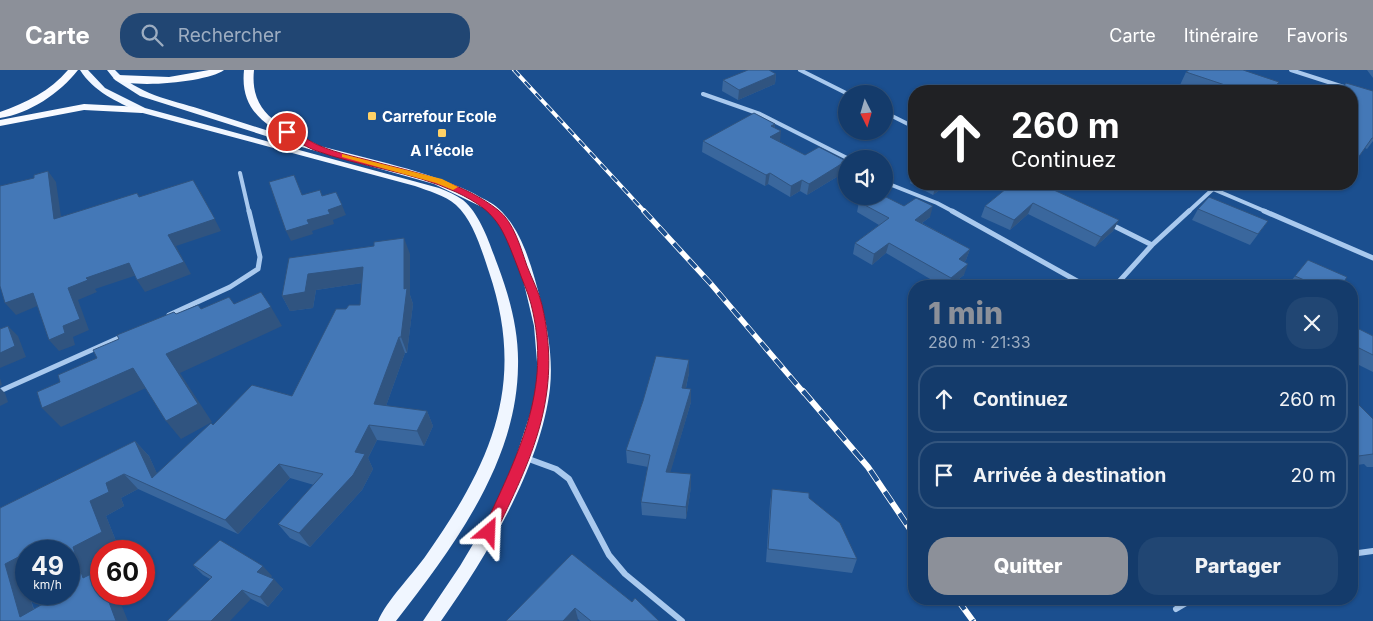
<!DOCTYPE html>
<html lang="fr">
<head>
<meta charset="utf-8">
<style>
  :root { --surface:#143b6b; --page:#214673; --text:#f1f3f6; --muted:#9dadc1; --line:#33557e; --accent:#8c9099 }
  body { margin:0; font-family:Inter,sans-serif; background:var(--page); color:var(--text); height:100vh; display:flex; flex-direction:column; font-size:19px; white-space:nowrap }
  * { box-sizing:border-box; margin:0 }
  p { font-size:16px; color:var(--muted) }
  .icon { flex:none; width:28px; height:28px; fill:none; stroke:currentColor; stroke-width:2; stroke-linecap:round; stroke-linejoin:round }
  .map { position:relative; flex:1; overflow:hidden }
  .sheet { position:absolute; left:908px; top:210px; width:450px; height:325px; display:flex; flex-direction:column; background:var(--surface); border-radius:20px; box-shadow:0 1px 4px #0004,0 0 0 1px var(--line) }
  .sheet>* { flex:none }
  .hud { position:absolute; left:908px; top:15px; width:450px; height:105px; border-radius:20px; box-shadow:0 1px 4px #0004,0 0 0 1px var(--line); background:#202124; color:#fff; overflow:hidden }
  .needle { width:32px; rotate:175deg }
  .controls { position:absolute; left:838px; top:15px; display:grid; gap:10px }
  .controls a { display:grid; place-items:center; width:55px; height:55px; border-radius:50%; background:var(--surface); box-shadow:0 1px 4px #0004,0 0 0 1px var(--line); font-size:25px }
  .speed { position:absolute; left:15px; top:470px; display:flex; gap:10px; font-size:25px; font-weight:700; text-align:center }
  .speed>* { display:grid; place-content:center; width:65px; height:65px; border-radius:50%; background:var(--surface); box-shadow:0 1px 4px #0004,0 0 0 1px var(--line); line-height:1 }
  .speed small { font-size:12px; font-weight:400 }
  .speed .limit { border:8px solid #d22; background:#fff; color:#111 }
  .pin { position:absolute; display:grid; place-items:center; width:42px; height:42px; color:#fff; margin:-21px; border:2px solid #fff; border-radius:50%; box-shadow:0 1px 5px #0007 }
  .me { position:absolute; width:55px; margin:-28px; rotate:26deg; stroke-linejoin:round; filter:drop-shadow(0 0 4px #0008) }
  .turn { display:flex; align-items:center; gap:18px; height:105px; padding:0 20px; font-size:22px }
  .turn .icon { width:65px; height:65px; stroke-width:2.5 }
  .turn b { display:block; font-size:35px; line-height:42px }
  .round { display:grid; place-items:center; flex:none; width:52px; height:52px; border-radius:20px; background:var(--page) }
  .headline { display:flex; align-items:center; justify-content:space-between; height:85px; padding:0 20px }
  h1 { font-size:30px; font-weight:800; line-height:38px; color:var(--accent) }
  .cta { display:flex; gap:10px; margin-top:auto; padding:10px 20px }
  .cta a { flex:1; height:58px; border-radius:20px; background:var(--accent); color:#fff; font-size:20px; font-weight:800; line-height:58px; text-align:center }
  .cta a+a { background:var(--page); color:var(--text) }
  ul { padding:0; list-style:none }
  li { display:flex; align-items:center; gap:15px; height:68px; margin:0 10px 8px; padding:0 10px; border:2px solid var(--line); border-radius:20px }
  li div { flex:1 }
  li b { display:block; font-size:19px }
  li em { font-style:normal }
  header { display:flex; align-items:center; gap:30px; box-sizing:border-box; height:70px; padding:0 25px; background:var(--accent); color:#fff }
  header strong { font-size:24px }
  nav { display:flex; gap:28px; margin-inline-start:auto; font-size:18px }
  .search { width:350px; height:45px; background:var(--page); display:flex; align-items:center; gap:12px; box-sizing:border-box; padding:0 18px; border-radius:20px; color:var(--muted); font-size:19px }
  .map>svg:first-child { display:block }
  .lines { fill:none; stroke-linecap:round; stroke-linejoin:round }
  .minor-far2 { stroke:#a9c9ee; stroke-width:4 }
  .minor-far1 { stroke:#a9c9ee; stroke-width:5 }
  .minor { stroke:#a9c9ee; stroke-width:6 }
  .primary { fill:#f0f6ff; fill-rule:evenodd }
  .trunk { fill:#f8faff; fill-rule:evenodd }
  .rail-far2-casing { stroke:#fff; stroke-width:4 }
  .rail-far1-casing { stroke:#fff; stroke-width:5.5 }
  .rail-casing { stroke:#fff; stroke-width:6 }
  .rail-far2 { stroke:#1b4f8f; stroke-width:2.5; stroke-dasharray:8; stroke-linecap:butt }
  .rail-far1 { stroke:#1b4f8f; stroke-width:4; stroke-dasharray:11; stroke-linecap:butt }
  .rail { stroke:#1b4f8f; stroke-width:4.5; stroke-dasharray:13; stroke-linecap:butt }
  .wall { fill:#3a679d; fill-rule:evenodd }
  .shaded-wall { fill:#305480 }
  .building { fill:#4478b7; stroke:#305480; fill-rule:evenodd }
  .route { fill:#e11d48; stroke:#92132f }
  .slow { fill:#f59e0b }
  .poi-dot { fill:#ffd166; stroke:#1b4f8f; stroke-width:2 }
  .labels { text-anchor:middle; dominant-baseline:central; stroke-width:5; stroke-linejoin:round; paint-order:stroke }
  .far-poi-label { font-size:15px; font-weight:bold; fill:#fff; stroke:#1b4f8f; text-anchor:start }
</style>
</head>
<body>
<header>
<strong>Carte</strong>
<div class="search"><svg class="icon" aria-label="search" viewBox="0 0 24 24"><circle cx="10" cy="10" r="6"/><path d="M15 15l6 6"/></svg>Rechercher</div>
<nav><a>Carte</a><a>Itinéraire</a><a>Favoris</a></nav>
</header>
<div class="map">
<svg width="1373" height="551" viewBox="0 0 1373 551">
  <rect width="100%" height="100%" fill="#1b4f8f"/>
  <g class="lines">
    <!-- minor-far2 -->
    <path class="minor-far2" d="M800 0 848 24
      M1291 0 1350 19
      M703 24 760 44 849 89
      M884 42 914 57
      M240 103 249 142
      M884 112 937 133 954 142
      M1188 142 1213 119 1267 142"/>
    <!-- minor-far1 -->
    <path class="minor-far1" d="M952 141 1086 216
      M1264 141 1373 188
      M1110 154 1152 175
      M1115 216 1152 175 1189 141
      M169 245 230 217 258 199 260 187 249 141
      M0 321 123 266"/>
    <!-- minor -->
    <path class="minor" d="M526 388 556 399 569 409 609 485 625 504 682 551
      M1351 484 1373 481
      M1176 539 1193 529"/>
    <!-- primary -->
    <path class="primary" d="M80 0H88L105 18 145 38 439 118C447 121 456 125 463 130 481 145 490 175 498 196 510 228 519 262 518 296 517 392 453 478 396 551H378C386 531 414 503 427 484 491 393 527 314 489 202 482 181 473 150 456 135 445 125 428 121 415 116L139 42C116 31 94 22 80 0Z
      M107 0H115C137 24 171 30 200 39 240 52 280 65 320 76 372 90 425 100 473 123 481 128 492 132 499 139 523 161 533 201 541 232 548 260 553 289 550 318 541 397 486 487 441 551H423L460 496 491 444 514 393 533 335 538 304 534 256 521 201 502 157 486 139 434 114 291 74 140 26 115 10Z"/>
    <!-- trunk -->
    <path class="trunk" d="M68 0H78C60 23 29 44 0 48V42C26 33 50 21 68 0Z
      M209 0H224C209 12 128 20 113 8L118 5 169 7Z
      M244 0H254C249 46 285 58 320 76V80C311 82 302 75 295 71 263 54 240 39 244 0Z
      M84 34 142 37 147 40 142 43 84 40 0 56V50Z"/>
    <defs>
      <path id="rail-far2" d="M514 0 645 142"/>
      <path id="rail-far1" d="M644 141 711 214 804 323"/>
      <path id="rail" d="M803 321 868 397 914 465
        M957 529 973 551"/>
    </defs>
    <!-- rail-far2 casing -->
    <use href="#rail-far2" class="rail-far2-casing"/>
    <!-- rail-far1 casing -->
    <use href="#rail-far1" class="rail-far1-casing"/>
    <!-- rail casing -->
    <use href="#rail" class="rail-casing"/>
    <!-- rail-far2 -->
    <use href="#rail-far2" class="rail-far2"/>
    <!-- rail-far1 -->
    <use href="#rail-far1" class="rail-far1"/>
    <!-- rail -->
    <use href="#rail" class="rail"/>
  </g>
  <!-- wall -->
  <path class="wall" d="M1367 0H1373V8Z
    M1186 2 1273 21H1198L1180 15Z
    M776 4 775 14 738 30 722 21 723 10Z
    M1351 21H1373V71L1367 79 1365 78 1351 97Z
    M775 54V58L780 72 805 85 845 102 807 125 800 121 790 127 768 114 765 116 702 82 703 71Z
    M914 102V114H948L933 125 910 113 913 103Z
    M1012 114H1054L1049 118 1119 150 1113 161 1095 177 1028 144 1010 160 981 147 985 136Z
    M859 132 904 136 930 147 922 153 970 179 966 190 964 192V205L950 216H942L886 183 872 195 853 184 855 173 879 155 857 142Z
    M1198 139 1268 151 1250 175 1192 150Z
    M410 184V225L413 234 407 283H405L386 336 427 341 433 356 424 376 377 370 368 388 373 399 362 420 310 477 290 468 278 454 314 415 290 408 238 464 138 419 121 428 124 436 106 446 118 476 109 481H101L90 491 101 524 0 551V438L135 371 149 386 157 404 213 355 292 326 346 239 360 235 362 213 316 220 313 238 290 241 282 226ZM69 481 55 527 34 539 29 524H26V514L24 508Z
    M1308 190 1341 216H1287Z
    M1359 259 1373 266V302L1351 291V267Z
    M689 290V303L686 318 691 332 670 402 691 417 686 449 642 445 641 432 648 397 627 393 626 380Z
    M1351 327 1373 349V397H1367L1364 394 1351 396Z
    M772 419 809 428 857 489 852 503 766 492 770 433Z
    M572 484 632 532 659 551H580L578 549 506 551Z
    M193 495 272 506 270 507 283 519 268 537 210 509 203 505Z"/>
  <!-- shaded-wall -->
  <path class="shaded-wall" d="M776 4 775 14 738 30 739 20Z
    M1279 12 1273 21H1270Z
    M775 54 774 65 781 61 780 72 769 78 771 56Z
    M846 91 845 102 807 125 809 114Z
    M48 101 56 112 63 160 54 149Z
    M770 103 768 114 765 116 766 105Z
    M802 110 800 121 790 127 791 116Z
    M938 114H948L933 125 936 115Z
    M1049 114H1054L1047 119Z
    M200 121 221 161 176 176 191 204 145 222 137 210Z
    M1033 133 1028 144 1010 160 1014 150Z
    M342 135 346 145 333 150 334 154 312 161 313 164 291 171 286 161 328 140Z
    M933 136 930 147 912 160 915 150Z
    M1119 150 1113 161 1095 177 1101 167Z
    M404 168 410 184V225L413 234 407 283 401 267 404 219Z
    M889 173 886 183 872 195 874 184Z
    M970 179 966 190 955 200 959 189Z
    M129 193 137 205 95 219 97 222 78 230 89 260 73 267 75 275 59 281 49 270 63 256 68 218 86 208Z
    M968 194 964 205 950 216H948L951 208Z
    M363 197 369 212 316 220 313 238 290 241 282 226 308 204Z
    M33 223 42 234 16 245 5 233Z
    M271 237 282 256 180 303 212 352 181 369 166 351V284Z
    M8 256 18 266 26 287 0 298V283Z
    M399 267 405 283 381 350 374 334Z
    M689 290V303L683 331 682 318Z
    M133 298 148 317 61 357 42 338Z
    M0 308 2 315 0 316Z
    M0 318 5 323 8 332 0 336Z
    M691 319V332L667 414 666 402Z
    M427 341 433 356 424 376 417 361Z
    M369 355 377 370 368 388 373 399 362 420 310 477 299 463 355 382Z
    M135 371 149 386 166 423 152 408Z
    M279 394 290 408 238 464 225 450Z
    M124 404 138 419 121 428 124 436 106 446 118 476 109 481H101V485L90 491 101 522 83 508 73 477 90 431 106 413Z
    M691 404V417L686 449V437Z
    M39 477 45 481H30Z
    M26 483V507L24 508 26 514V524H29L37 551 20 547 5 494Z
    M263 496 272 506 266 511 257 502Z
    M97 501 101 505V512Z
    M274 509 283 519 268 537 260 527Z
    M242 520 251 529 230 551H211Z
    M106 524H117L128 551H116Z
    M575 538 578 549 577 551H563Z"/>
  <!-- building -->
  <path class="building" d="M748 0H769L776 4 739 20 723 10Z
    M1189 0H1243L1279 12 1270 21H1243L1186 2Z
    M1346 13 1373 21V68H1372L1355 92 1351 91V21H1340Z
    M754 43 775 54 771 56 781 61 770 67 805 85 819 77 846 91 809 114 802 110 791 116 770 103 766 105 703 71Z
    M48 101 54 149 137 123 139 127 193 110 215 149 168 165 184 192 137 210 129 193 86 208 88 210 68 218 80 249 63 256 65 263 49 270 33 223 5 233 0 216V116L34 108V105Z
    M294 105 302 125 320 120 322 126 336 122 342 135 328 140 330 144 307 150 309 154 286 161 269 112Z
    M1012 114H1045L1043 115 1119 150 1101 167 1033 133 1014 150 985 136Z
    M868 126H884L904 136 916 128 933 136 915 150 970 179 959 189 968 194 951 208 889 173 874 184 855 173 889 148 859 132Z
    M1209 127 1268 151 1258 164 1198 139Z
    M404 168V219L407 218 401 267H399L374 334 427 341 417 361 369 355 355 382 365 384 353 405 299 463 278 454 323 404 279 394 225 450 124 404 106 413 109 422 90 431 102 462 73 477 83 508 97 501 101 512V524H106L116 551H0V438L135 371 152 408 211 353 213 355 252 315 292 326 336 239H346L349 235H360L363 197 308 204 305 222 282 226 289 188 374 176V172ZM39 477 41 481H69V524H54L55 527 20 547 5 494 26 483V481H30Z
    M1308 190 1347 207 1341 216H1318L1295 206Z
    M261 222 271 237 166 284 198 334 166 351 133 298 42 338 37 322 60 312 58 305 97 288 93 280 119 269 117 265 174 242 176 244 198 235 201 239 229 227 234 234Z
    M8 256 15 276 0 283V259Z
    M1359 259 1373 266V285L1351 274V269Z
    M656 286 689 290 682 318 691 319 666 402 691 404 686 437 641 432 650 385 626 380 643 331Z
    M1351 327 1373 349V384L1351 387Z
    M772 419 809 423V428L840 453 857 489 768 479Z
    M220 470 263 496 257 502 274 509 260 527 242 520 211 551H167L212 507 193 495Z
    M572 484 632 532 635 528 659 551H591L575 538 563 551H506Z"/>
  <!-- route -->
  <path class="route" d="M284 60C295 59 308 71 318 75 338 84 362 88 383 94 423 104 465 114 498 140 514 152 521 179 527 196 532 209 539 222 542 235 563 325 532 388 494 466L489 468 484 466 482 462C517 386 553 320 531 234 528 222 522 210 518 198 502 157 498 142 456 122 411 101 360 97 314 80 304 76 294 69 284 64Z"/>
  <!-- slow -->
  <path class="slow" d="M342 84 442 109 458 117 453 120 436 113 342 87Z"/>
  <!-- markers -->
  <g class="poi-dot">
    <rect x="367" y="41" width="10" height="10" rx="2.5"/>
    <rect x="437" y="58" width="10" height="10" rx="2.5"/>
  </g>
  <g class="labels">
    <!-- far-poi labels -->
    <g class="far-poi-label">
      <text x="382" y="46">Carrefour Ecole</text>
      <text x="442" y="80" text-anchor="middle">A l'école</text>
    </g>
  </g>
</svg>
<div class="controls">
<a><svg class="needle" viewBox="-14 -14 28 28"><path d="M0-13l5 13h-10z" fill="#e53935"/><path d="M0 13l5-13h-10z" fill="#9dadc1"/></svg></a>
<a><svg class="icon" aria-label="sound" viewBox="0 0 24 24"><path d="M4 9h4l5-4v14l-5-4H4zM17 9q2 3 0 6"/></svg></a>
</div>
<div class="speed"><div>49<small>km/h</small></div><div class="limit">60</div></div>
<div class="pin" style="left:287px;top:62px;background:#d93025"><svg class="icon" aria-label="arrive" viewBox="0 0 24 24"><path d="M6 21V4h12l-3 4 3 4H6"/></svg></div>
<svg class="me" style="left:489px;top:462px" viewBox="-20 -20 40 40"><path d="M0-17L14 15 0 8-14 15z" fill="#e11d48" stroke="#fff" stroke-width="4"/></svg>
<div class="hud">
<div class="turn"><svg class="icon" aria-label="ahead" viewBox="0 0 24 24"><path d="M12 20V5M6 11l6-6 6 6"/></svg><div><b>260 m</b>Continuez</div></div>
</div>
<section class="sheet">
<div class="headline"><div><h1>1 min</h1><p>280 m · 21:33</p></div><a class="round"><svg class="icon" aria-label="close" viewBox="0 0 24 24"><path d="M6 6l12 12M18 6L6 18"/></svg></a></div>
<ul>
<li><svg class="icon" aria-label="ahead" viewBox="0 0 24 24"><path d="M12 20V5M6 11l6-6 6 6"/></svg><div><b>Continuez</b></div><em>260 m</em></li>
<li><svg class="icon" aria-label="arrive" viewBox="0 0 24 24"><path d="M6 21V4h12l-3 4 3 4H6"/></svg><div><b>Arrivée à destination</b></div><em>20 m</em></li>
</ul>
<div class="cta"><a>Quitter</a><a>Partager</a></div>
</section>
</div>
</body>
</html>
